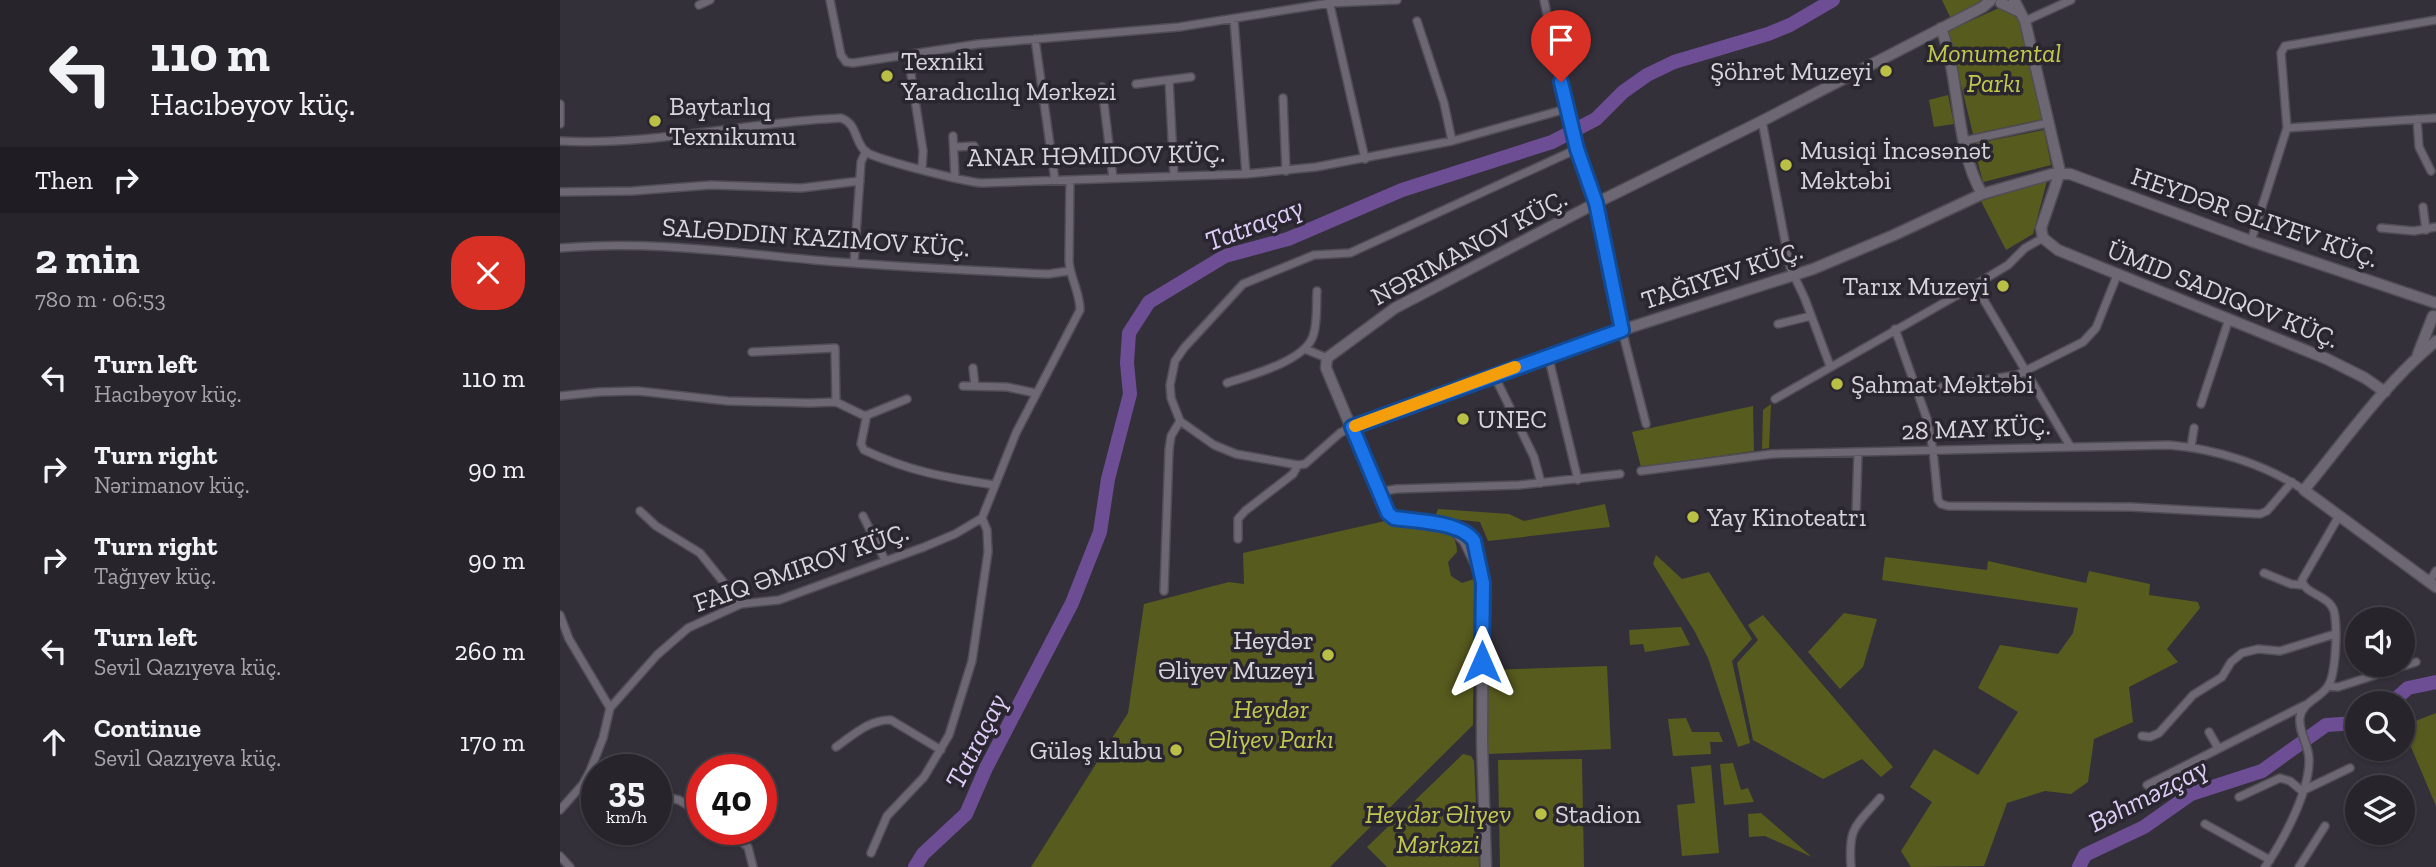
<!DOCTYPE html>
<html lang="en">
<head>
<meta charset="utf-8">
<style>
  :root { --surface:#27242c; --page:#2f2c34; --text:#f1f3f6; --muted:#a4a4a9; --line:#434148 }
  body { margin:0; font-family:"Zilla Slab",serif; background:var(--page); color:var(--text); height:100vh; display:flex; flex-direction:column; font-size:26px; white-space:nowrap }
  * { box-sizing:border-box; margin:0 }
  p { font-size:23px; color:var(--muted) }
  .icon { flex:none; width:38px; height:38px; fill:none; stroke:currentColor; stroke-width:2; stroke-linecap:round; stroke-linejoin:round }
  .map { position:relative; flex:1; overflow:hidden }
  .drawer { display:flex; flex-direction:column; background:var(--surface); width:560px }
  .drawer>* { flex:none }
  .guide { background:#27242c; color:var(--text); overflow:hidden }
  .buttons { position:absolute; left:1785px; top:607px; display:grid; gap:14px }
  .buttons a { display:grid; place-items:center; width:70px; height:70px; border-radius:50%; background:var(--surface); box-shadow:0 2px 5px #0004,0 0 0 2px var(--line); font-size:35px }
  .speed { position:absolute; left:21px; top:754px; display:flex; gap:14px; font-size:35px; font-weight:700; text-align:center }
  .speed>* { display:grid; place-content:center; width:91px; height:91px; border-radius:50%; background:var(--surface); box-shadow:0 2px 5px #0004,0 0 0 2px var(--line); line-height:1 }
  .speed small { font-size:18px; font-weight:400 }
  .speed .limit { border:10px solid #d22; background:#fff; color:#111 }
  .pin { position:absolute; display:grid; place-items:center; width:60px; height:60px; color:#fff; margin:-72px -30px; border-radius:50% 50% 50% 0; rotate:-45deg; box-shadow:0 0 7px #0007 }
  .pin .icon { rotate:45deg }
  .me { position:absolute; width:77px; margin:-38px; rotate:0deg; stroke-linejoin:round; filter:drop-shadow(0 0 5px #0008) }
  .turn { display:flex; align-items:center; gap:24px; height:147px; padding:0 35px; font-size:32px }
  .turn .icon { width:91px; height:91px; stroke-width:2.5 }
  .turn b { display:block; font-size:49px; line-height:60px }
  .then { display:flex; align-items:center; height:66px; padding:0 35px; background:#0003; gap:14px; font-size:26px }
  .round { display:grid; place-items:center; flex:none; width:74px; height:74px; border-radius:28px; background:var(--page) }
  .headline { display:flex; align-items:center; justify-content:space-between; height:119px; padding:0 35px }
  h1 { font-size:42px; font-weight:700; line-height:52px }
  ul { padding:0; list-style:none }
  li { display:flex; align-items:center; gap:21px; height:91px; padding:0 35px }
  li div { flex:1 }
  li b { display:block; font-size:26px }
  li em { font-style:normal }
  main { display:flex; flex:1; min-height:0 }
  .map>svg:first-child { display:block }
  .green { fill:#585b1e }
  .lines { fill:none; stroke-linecap:round; stroke-linejoin:round }
  .river { stroke:#6d4e95; stroke-width:14 }
  .street-casing { stroke:#504d55; stroke-width:10 }
  .secondary-casing { stroke:#504d55; stroke-width:13 }
  .street { stroke:#6c6773; stroke-width:7 }
  .secondary { stroke:#6c6773; stroke-width:10 }
  .route-casing { stroke:#114b97; stroke-width:18 }
  .route { stroke:#1a73e8; stroke-width:12 }
  .slow { stroke:#f59e0b; stroke-width:12 }
  .poi-dot { fill:#bac045; stroke:#2a2630; stroke-width:2.5 }
  .labels { text-anchor:middle; dominant-baseline:central; stroke-width:7; stroke-linejoin:round; paint-order:stroke }
  .park-label { font-size:26px; font-style:italic; fill:#c2c84d; stroke:#2a2630 }
  .poi-label { font-size:26px; fill:#d7d4db; stroke:#2a2630; text-anchor:start }
  .street-label { font-size:26px; fill:#d7d4db; stroke:#2a2630 }
  .water-label { font-size:28px; font-style:italic; fill:#ddcdf6; stroke:#2a2630 }
</style>
</head>
<body>
<main>
<section class="drawer">
<div class="guide">
<div class="turn"><svg class="icon" aria-label="left" viewBox="0 0 24 24"><path d="M17 20v-9H6M10 6l-5 5 5 5"/></svg><div><b>110 m</b>Hacıbəyov küç.</div></div>
<div class="then">Then<svg class="icon" aria-label="right" viewBox="0 0 24 24"><path d="M7 20v-9h11M14 6l5 5-5 5"/></svg></div>
</div>
<div class="headline"><div><h1>2 min</h1><p>780 m · 06:53</p></div><a class="round" style="background:#d93025;color:#fff"><svg class="icon" aria-label="close" viewBox="0 0 24 24"><path d="M6 6l12 12M18 6L6 18"/></svg></a></div>
<ul>
<li><svg class="icon" aria-label="left" viewBox="0 0 24 24"><path d="M17 20v-9H6M10 6l-5 5 5 5"/></svg><div><b>Turn left</b><p>Hacıbəyov küç.</p></div><em>110 m</em></li>
<li><svg class="icon" aria-label="right" viewBox="0 0 24 24"><path d="M7 20v-9h11M14 6l5 5-5 5"/></svg><div><b>Turn right</b><p>Nərimanov küç.</p></div><em>90 m</em></li>
<li><svg class="icon" aria-label="right" viewBox="0 0 24 24"><path d="M7 20v-9h11M14 6l5 5-5 5"/></svg><div><b>Turn right</b><p>Tağıyev küç.</p></div><em>90 m</em></li>
<li><svg class="icon" aria-label="left" viewBox="0 0 24 24"><path d="M17 20v-9H6M10 6l-5 5 5 5"/></svg><div><b>Turn left</b><p>Sevil Qazıyeva küç.</p></div><em>260 m</em></li>
<li><svg class="icon" aria-label="ahead" viewBox="0 0 24 24"><path d="M12 20V5M6 11l6-6 6 6"/></svg><div><b>Continue</b><p>Sevil Qazıyeva küç.</p></div><em>170 m</em></li>
</ul>
</section>
<div class="map">
<svg width="1876" height="867" viewBox="0 0 1876 867">
  <rect width="100%" height="100%" fill="#34303a"/>
  <!-- green -->
  <path class="green" d="M1382 0H1422L1391 19Z
    M1439 8 1448 10 1460 21 1483 119 1413 134 1388 31Z
    M1388 95 1394 124 1374 127 1369 100Z
    M1484 130 1491 165 1423 182 1413 144Z
    M1487 181 1473 234 1446 250 1421 201Z
    M1211 404 1209 448 1202 449 1203 410Z
    M1193 406 1194 451 1081 467 1072 432Z
    M1045 504 1050 527 928 541 920 522 875 517 878 509 949 514 964 521Z
    M825 521C840 523 882 525 892 536 896 541 897 547 897 552L888 562 891 576 902 583 914 579 913 725 770 867H471L568 713 584 604 669 582 684 584 683 553Z
    M1096 555 1122 579 1149 572 1192 639 1172 661 1190 743 1178 747 1148 658 1135 632 1093 564Z
    M1325 557 1427 570 1428 561 1526 583 1529 571 1590 584 1589 595 1638 602 1640 608 1607 649 1618 662 1569 687 1573 722 1534 739 1528 782 1511 794 1485 791 1447 803 1424 866 1351 867 1341 851 1372 802 1350 787 1374 749 1418 775 1458 712 1418 688 1440 645 1498 654 1513 633 1518 608 1322 580Z
    M1284 613 1317 619 1303 667 1280 689 1248 652Z
    M1203 615 1333 767 1321 777 1302 759 1263 779 1193 740 1177 663 1198 640 1188 625Z
    M1121 627 1130 645 1085 652 1083 644 1070 645 1069 630Z
    M1047 666 1051 749 928 754 926 670Z
    M1876 713V806L1843 728V726Z
    M1126 718 1132 732H1159L1163 742H1150L1151 754 1113 756 1108 719Z
    M903 754 911 756 914 761 919 867H827L807 847Z
    M1022 759 1024 867H940L938 760Z
    M1173 763 1181 790 1188 788 1194 802 1164 805 1160 764Z
    M1151 765 1159 853 1122 856 1117 805 1135 803 1131 767Z
    M1201 813 1252 857 1205 836 1189 837 1188 814Z"/>
  <g class="lines">
    <!-- river -->
    <path class="river" d="M1830 704 1848 688 1876 682
      M355 867 363 854 406 814 426 768 512 603 540 532 548 479 570 394 567 363 569 333 589 302 665 256 728 239 842 190 992 142 1036 119 1063 92 1087 75 1114 62 1208 34 1230 25 1273 0
      M1519 867 1525 855 1584 827 1631 794 1702 771 1766 725 1797 723"/>
    <defs>
      <path id="street" d="M270 0 281 55 286 62 293 63 418 44 619 27 770 3 837 0
        M984 0 1009 118 1036 203 1062 330 1086 424
        M769 1 805 159
        M139 5 150 0
        M674 20 686 174
        M857 21 884 103 892 141
        M1465 21 1511 0
        M475 39 495 180
        M348 55 363 151 362 169
        M609 80 614 176
        M576 84 631 77
        M542 87 553 178
        M723 98 726 171
        M0 104V124
        M1857 119 1859 147 1871 171
        M1202 121 1230 267 1245 299 1270 366
        M1727 128 1876 118
        M393 136 395 178
        M0 141C94 146 187 122 281 118 298 124 294 142 306 152 318 160 405 182 422 183L686 174 756 167 892 141 1006 109
        M1404 141 1488 123
        M394 147 414 146
        M0 192 72 191 151 185 241 188 300 181
        M1863 207 1866 230
        M1821 228 1854 231 1876 227
        M1691 241 1727 128 1721 53 1725 46 1876 20
        M0 248C86 240 169 252 254 260 332 267 410 270 488 274L509 271
        M294 263 301 162 306 151
        M1415 285 1510 446
        M1218 324 1251 316
        M1335 329 1367 419 1373 450 1378 500 1381 504 1388 506 1571 507 1700 514 1707 511 1732 482
        M745 349 767 358
        M192 352 275 348 276 402
        M988 355 1018 480
        M413 368 415 386
        M934 375 974 457 981 483
        M667 383C691 375 745 361 753 336 758 322 756 305 757 291
        M403 386 447 387 475 393
        M1358 391 1457 375 1523 342 1536 328 1558 273
        M0 396 39 392 78 391 168 401 250 403 276 402 305 416 306 419 301 444 304 450C348 471 387 478 435 485
        M1215 399 1415 285 1448 265 1465 248 1483 238
        M1641 404 1669 319
        M305 416 347 399
        M792 427 780 433 745 464 738 465 676 454 654 445 620 421 611 398 610 385 615 361 624 348 683 284 754 255 790 253 1017 149
        M1631 447 1634 428
        M1081 471 1212 454 1609 445C1656 449 1704 464 1744 490
        M819 492 836 489 959 485 1060 474
        M80 511 96 526 140 553 181 604
        M1296 515 1298 452
        M303 516 325 560
        M678 539V519L685 511 733 474 738 465
        M1704 573 1731 584 1742 585
        M1869 582 1876 571
        M604 591 609 450 611 436 620 421
        M0 615 9 639 50 708
        M1768 686 1778 687 1856 662
        M1649 732 1658 748
        M1582 736 1590 737 1599 733 1633 695 1662 677 1671 662 1682 653 1698 649 1720 651 1775 634
        M276 747C293 735 310 719 331 720L381 750
        M23 784 37 793
        M1587 785 1745 705
        M96 795 119 800 142 814
        M1679 797 1720 778 1730 781 1742 791 1790 768
        M0 810 23 784 30 771 43 738 50 708 97 655 128 628 181 604 219 600 364 547 395 534 422 518 456 433 520 310C520 292 510 278 509 261L510 180
        M1645 824 1710 860
        M165 830 188 847 193 867
        M311 853 327 816 364 777 389 735 412 661 428 552 427 530 422 518
        M0 856 10 867
        M1291 867C1288 827 1295 827 1320 798
        M1705 867C1723 841 1750 791 1749 759 1749 745 1738 732 1740 717 1743 701 1760 699 1768 686 1776 674 1777 632 1775 617 1774 594 1744 596 1742 580L1779 516
        M1739 867 1765 826"/>
      <path id="secondary" d="M1454 0 1465 21 1500 172 1481 228 1483 238 1498 250 1767 359 1805 378 1825 392
        M1441 3 1460 12
        M1381 28C1401 82 1394 144 1422 194L1492 174H1510L1691 241 1876 303
        M1876 341C1825 383 1786 439 1744 490L1876 587
        M1858 354 1873 316
        M792 427 1062 330 1253 269 1334 235 1422 194
        M896 532 905 541 916 564
        M926 867 922 741 923 583 917 546 911 536 895 527 834 518 827 513 766 368 767 358 835 308 1036 203 1202 121 1423 7 1431 0"/>
    </defs>
    <!-- street casing -->
    <use href="#street" class="street-casing"/>
    <!-- secondary casing -->
    <use href="#secondary" class="secondary-casing"/>
    <!-- street -->
    <use href="#street" class="street"/>
    <!-- secondary -->
    <use href="#secondary" class="secondary"/>
  </g>
  <g class="lines">
    <defs>
      <path id="route" d="M922 662 923 583 914 541C902 522 856 521 834 518L828 513 792 427 1062 330 1036 203 1017 149 1001 82"/>
    </defs>
    <!-- route casing -->
    <use href="#route" class="route-casing"/>
    <!-- route -->
    <use href="#route" class="route"/>
    <!-- slow -->
    <path class="slow" d="M795 426 955 367"/>
  </g>
  <!-- markers -->
  <g class="poi-dot">
    <circle cx="1326" cy="71" r="7"/>
    <circle cx="327" cy="76" r="7"/>
    <circle cx="95" cy="121" r="7"/>
    <circle cx="1226" cy="165" r="7"/>
    <circle cx="1443" cy="286" r="7"/>
    <circle cx="1277" cy="384" r="7"/>
    <circle cx="903" cy="419" r="7"/>
    <circle cx="1133" cy="517" r="7"/>
    <circle cx="768" cy="655" r="7"/>
    <circle cx="616" cy="750" r="7"/>
    <circle cx="981" cy="814" r="7"/>
  </g>
  <g class="labels">
    <!-- park labels -->
    <g class="park-label">
      <text x="1434" y="53">Monumental<tspan x="1434" dy="30">Parkı</tspan></text>
      <text x="711" y="709">Heydər<tspan x="711" dy="30">Əliyev Parkı</tspan></text>
      <text x="878" y="814">Heydər Əliyev<tspan x="878" dy="30">Mərkəzi</tspan></text>
    </g>
    <!-- poi labels -->
    <g class="poi-label">
      <text x="341" y="61">Texniki<tspan x="341" dy="30">Yaradıcılıq Mərkəzi</tspan></text>
      <text x="1312" y="71" text-anchor="end">Şöhrət Muzeyi</text>
      <text x="109" y="106">Baytarlıq<tspan x="109" dy="30">Texnikumu</tspan></text>
      <text x="1240" y="150">Musiqi İncəsənət<tspan x="1240" dy="30">Məktəbi</tspan></text>
      <text x="1429" y="286" text-anchor="end">Tarıx Muzeyi</text>
      <text x="1291" y="384">Şahmat Məktəbi</text>
      <text x="917" y="419">UNEC</text>
      <text x="1147" y="517">Yay Kinoteatrı</text>
      <text x="754" y="640" text-anchor="end">Heydər<tspan x="754" dy="30">Əliyev Muzeyi</tspan></text>
      <text x="602" y="750" text-anchor="end">Güləş klubu</text>
      <text x="995" y="814">Stadion</text>
    </g>
    <!-- street labels -->
    <g class="street-label">
      <text transform="translate(536 155) rotate(-1)">ANAR HƏMIDOV KÜÇ.</text>
      <text transform="translate(1695 217) rotate(19)">HEYDƏR ƏLIYEV KÜÇ.</text>
      <text transform="translate(256 237) rotate(4)">SALƏDDIN KAZIMOV KÜÇ.</text>
      <text transform="translate(909 247) rotate(-28)">NƏRIMANOV KÜÇ.</text>
      <text transform="translate(1162 275) rotate(-18)">TAĞIYEV KÜÇ.</text>
      <text transform="translate(1663 294) rotate(22)">ÜMID SADIQOV KÜÇ.</text>
      <text transform="translate(1416 428) rotate(-2)">28 MAY KÜÇ.</text>
      <text transform="translate(241 567) rotate(-19)">FAIQ ƏMIROV KÜÇ.</text>
    </g>
    <!-- water labels -->
    <g class="water-label">
      <text transform="translate(694 224) rotate(-21)">Tatraçay</text>
      <text transform="translate(416 741) rotate(-63)">Tatraçay</text>
      <text transform="translate(1588 795) rotate(-27)">Bəhməzçay</text>
    </g>
  </g>
</svg>
<div class="buttons">
<a><svg class="icon" aria-label="sound" viewBox="0 0 24 24"><path d="M4 9h4l5-4v14l-5-4H4zM17 9q2 3 0 6"/></svg></a>
<a><svg class="icon" aria-label="search" viewBox="0 0 24 24"><circle cx="10" cy="10" r="6"/><path d="M15 15l6 6"/></svg></a>
<a><svg class="icon" aria-label="layers" viewBox="0 0 24 24"><path d="M12 4l9 5-9 5-9-5zM3 14l9 5 9-5"/></svg></a>
</div>
<div class="speed"><div>35<small>km/h</small></div><div class="limit">40</div></div>
<div class="pin" style="left:1001px;top:82px;background:#d93025"><svg class="icon" aria-label="arrive" viewBox="0 0 24 24"><path d="M6 21V4h12l-3 4 3 4H6"/></svg></div>
<svg class="me" style="left:922px;top:662px" viewBox="-20 -20 40 40"><path d="M0-17L14 15 0 8-14 15z" fill="#1a73e8" stroke="#fff" stroke-width="4"/></svg>
</div>
</main>
</body>
</html>
